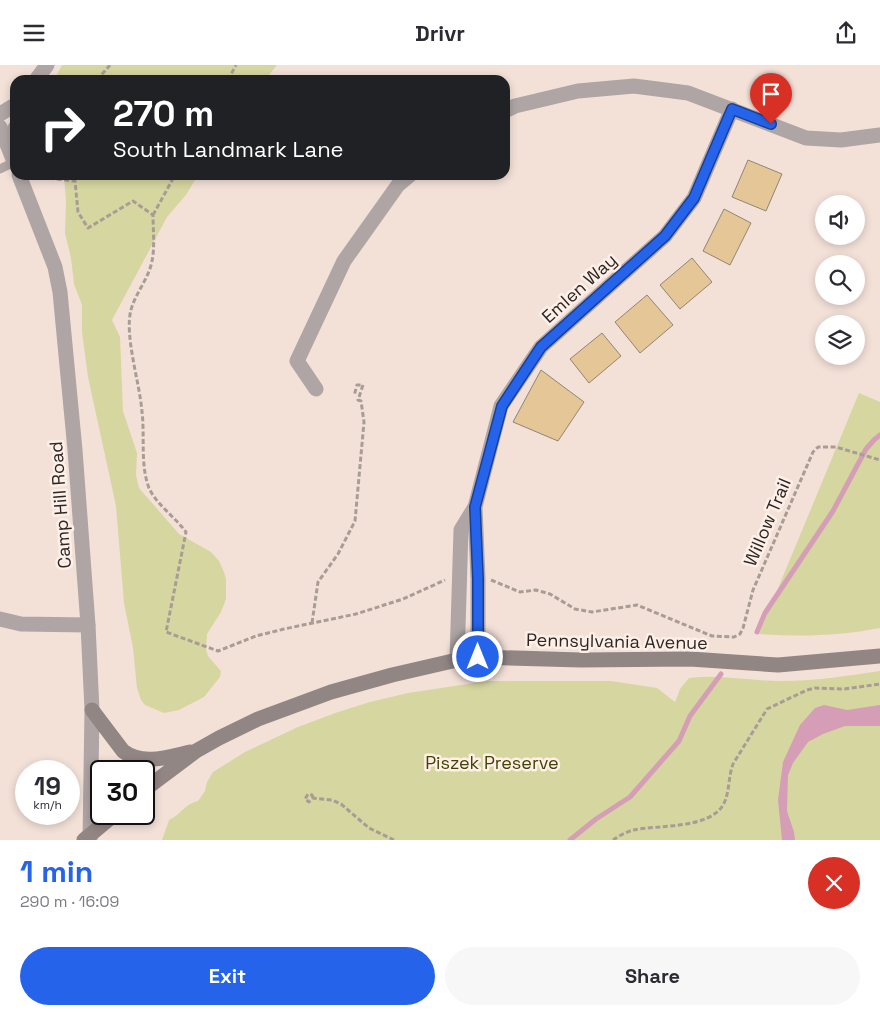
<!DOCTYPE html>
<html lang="en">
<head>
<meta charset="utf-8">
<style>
  :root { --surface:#fff; --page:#f7f7f7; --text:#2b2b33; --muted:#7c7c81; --accent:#2563eb }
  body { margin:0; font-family:"Space Grotesk",sans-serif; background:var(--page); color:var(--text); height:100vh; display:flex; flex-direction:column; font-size:19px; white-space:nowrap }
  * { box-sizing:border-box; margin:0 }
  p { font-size:16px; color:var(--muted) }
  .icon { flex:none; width:28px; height:28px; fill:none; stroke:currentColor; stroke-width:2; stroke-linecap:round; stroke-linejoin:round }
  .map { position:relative; height:775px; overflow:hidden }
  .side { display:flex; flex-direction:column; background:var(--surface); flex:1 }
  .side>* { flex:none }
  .top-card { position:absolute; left:10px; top:10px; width:500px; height:105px; border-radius:15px; box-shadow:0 2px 8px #0003; background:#202124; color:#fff; overflow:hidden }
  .controls { position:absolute; left:815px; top:130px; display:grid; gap:10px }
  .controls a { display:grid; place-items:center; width:50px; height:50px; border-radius:50%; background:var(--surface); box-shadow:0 2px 8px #0003; font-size:25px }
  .speed { position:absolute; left:15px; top:695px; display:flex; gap:10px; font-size:25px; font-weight:700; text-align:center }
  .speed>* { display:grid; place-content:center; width:65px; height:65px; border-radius:50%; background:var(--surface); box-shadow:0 2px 8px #0003; line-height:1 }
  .speed small { font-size:12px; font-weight:400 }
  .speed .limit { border:2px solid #111; border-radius:8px; background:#fff; color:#111 }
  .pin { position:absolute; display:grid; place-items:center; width:42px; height:42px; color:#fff; margin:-51px -21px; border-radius:50% 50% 50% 0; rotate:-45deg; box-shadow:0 0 5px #0007 }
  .pin .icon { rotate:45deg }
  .me { position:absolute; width:55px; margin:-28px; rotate:0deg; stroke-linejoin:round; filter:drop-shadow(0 0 4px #0008) }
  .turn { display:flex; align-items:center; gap:18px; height:105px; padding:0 20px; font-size:22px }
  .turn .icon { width:65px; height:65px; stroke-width:2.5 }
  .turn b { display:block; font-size:35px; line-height:42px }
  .round { display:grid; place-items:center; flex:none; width:52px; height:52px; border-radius:26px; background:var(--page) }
  .headline { display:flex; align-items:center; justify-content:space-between; height:85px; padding:0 20px }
  h1 { font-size:30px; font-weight:800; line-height:38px; color:var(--accent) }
  .button { display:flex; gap:10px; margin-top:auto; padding:10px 20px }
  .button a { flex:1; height:58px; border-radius:30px; background:var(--accent); color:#fff; font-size:20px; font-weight:800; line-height:58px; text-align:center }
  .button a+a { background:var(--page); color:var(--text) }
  header { display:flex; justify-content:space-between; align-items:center; height:65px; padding:0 20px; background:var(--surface); font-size:22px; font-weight:800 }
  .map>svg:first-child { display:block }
  .green { fill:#d6d6a1 }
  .water { fill:#d59eb6 }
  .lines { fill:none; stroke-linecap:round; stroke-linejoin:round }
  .stream { stroke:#d59eb6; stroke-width:5 }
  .building { fill:#e5c696; stroke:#8e8577 }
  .path { stroke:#a99c95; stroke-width:3; stroke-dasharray:5 2.5; stroke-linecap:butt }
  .service { stroke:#aea5a4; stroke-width:9 }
  .minor { stroke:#aea5a4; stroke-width:15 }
  .tertiary { stroke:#aea5a4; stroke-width:15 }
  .secondary { stroke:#928685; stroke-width:15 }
  .route-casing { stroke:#184099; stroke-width:12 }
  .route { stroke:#2563eb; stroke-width:9 }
  .labels { text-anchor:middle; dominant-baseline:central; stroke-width:5; stroke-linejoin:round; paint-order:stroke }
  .street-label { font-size:18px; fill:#2d2723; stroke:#feefe8 }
  .park-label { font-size:18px; fill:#444200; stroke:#feefe8 }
</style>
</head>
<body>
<header><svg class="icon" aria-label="menu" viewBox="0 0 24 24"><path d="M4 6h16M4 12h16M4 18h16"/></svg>Drivr<svg class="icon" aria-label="share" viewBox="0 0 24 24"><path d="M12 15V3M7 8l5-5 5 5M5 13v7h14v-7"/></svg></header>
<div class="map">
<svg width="880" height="775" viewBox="0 0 880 775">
  <rect width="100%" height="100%" fill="#f3e1d8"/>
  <!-- green -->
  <path class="green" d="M62 0H277L265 15H54Z
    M64 110H198L186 130 167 152 112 255 120 272 123 346 137 388 136 410 139 423 179 469 211 487 219 496 224 507 226 514V534L221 547 207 569 206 584 208 591 221 606 220 612 204 632 179 645 164 648 145 640 141 635 137 623 133 583 124 538 116 441 88 312 82 267V240L74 219 71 193 65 168 66 137Z
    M859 328 880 337V563C840 571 800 572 759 569Z
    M880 606V775H162L169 755C182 749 183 740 198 736L205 726 207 717 213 707 245 687 298 662 338 647 370 637 408 628 487 616H611L657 623 675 637 680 624 689 613C719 609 750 616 781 616 814 616 847 611 880 606Z"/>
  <!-- water -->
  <path class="water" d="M824 640 847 645 880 640V661H845L823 669 808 677 793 698 788 710 787 746 794 767 795 775H782L778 735 783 697 800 660 815 643Z"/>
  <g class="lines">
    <!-- stream -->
    <path class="stream" d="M757 567 765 548 833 446 866 384 874 375 880 370
      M570 775 596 754 630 732 679 676 690 651 721 609"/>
  </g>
  <!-- building -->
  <path class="building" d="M748 95 782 109 766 146 732 132Z
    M724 144 751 158 730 200 703 186Z
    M692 193 712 217 680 244 660 220Z
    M647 230 673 260 640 288 615 257Z
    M602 268 621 291 589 318 570 294Z
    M541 305 584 337 558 376 513 357Z"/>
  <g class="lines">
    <!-- path -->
    <path class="path" d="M97 15 110 0
      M228 15 236 0
      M43 110 46 113 75 116 78 147 88 163 133 136 153 150C153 164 155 182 152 196 149 213 135 229 131 245 124 270 140 319 142 347 145 371 140 400 149 423 156 439 176 453 186 467L166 567 218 586 256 571 284 564 356 549 403 534 445 515
      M153 150 175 110
      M491 515 520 527 536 525 550 529 575 544 592 547 637 540 712 571 734 572 740 569 743 563 753 525 813 387 818 382H836L880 395
      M312 558 318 517 338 489 355 456 364 357 361 336 358 335 363 320H357L354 331
      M313 733 312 730 308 729 305 734 309 737 313 733 332 735 341 739 369 763 394 775
      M613 775C619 771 626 767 633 765 658 760 709 764 723 740 730 728 728 712 733 699L767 644 807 625 815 623 844 624 880 619"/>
    <!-- service -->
    <path class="service" d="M0 104 14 97"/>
    <!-- minor -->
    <path class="minor" d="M505 46 515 41 578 26 634 21 688 28 806 73 841 75 880 70
      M316 324 297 296 344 196 398 120 410 110
      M475 442 478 514V592
      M0 554 21 559 88 560
      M457 595 461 465 475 442 501 341 541 282 665 171 694 133 732 44"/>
    <!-- tertiary -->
    <path class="tertiary" d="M36 15 47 0
      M0 49 15 40
      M0 62 15 99
      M12 87 15 63
      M19 110 55 202 60 227 75 385 88 560 92 645 90 775"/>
    <!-- secondary -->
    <path class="secondary" d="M92 645 123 686C142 701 168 692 190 687
      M144 725 196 686 219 673 258 654 331 627 392 610 457 595 478 592 581 595 690 594 778 600 880 591
      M84 775 115 749"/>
  </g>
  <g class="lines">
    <defs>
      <path id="route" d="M478 592V514L475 442 502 341 541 282 665 171 694 133 732 44 771 59"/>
    </defs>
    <!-- route casing -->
    <use href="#route" class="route-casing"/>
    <!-- route -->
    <use href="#route" class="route"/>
  </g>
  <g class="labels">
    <!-- street labels -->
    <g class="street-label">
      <text transform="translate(579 223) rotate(-42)">Emlen Way</text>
      <text transform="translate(60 440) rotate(-94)">Camp Hill Road</text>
      <text transform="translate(767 457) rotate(-67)">Willow Trail</text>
      <text transform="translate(617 576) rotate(1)">Pennsylvania Avenue</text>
    </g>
    <!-- park labels -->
    <g class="park-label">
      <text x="492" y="697">Piszek Preserve</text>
    </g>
  </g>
</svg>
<div class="controls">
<a><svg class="icon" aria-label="sound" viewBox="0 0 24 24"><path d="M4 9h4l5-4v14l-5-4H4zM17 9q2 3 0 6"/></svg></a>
<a><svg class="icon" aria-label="search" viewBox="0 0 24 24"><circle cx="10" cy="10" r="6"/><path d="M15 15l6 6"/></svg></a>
<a><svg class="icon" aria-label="layers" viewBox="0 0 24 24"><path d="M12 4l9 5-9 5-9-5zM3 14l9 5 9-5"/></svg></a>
</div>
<div class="speed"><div>19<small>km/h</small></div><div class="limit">30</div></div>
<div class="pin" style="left:771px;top:59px;background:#d93025"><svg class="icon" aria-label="arrive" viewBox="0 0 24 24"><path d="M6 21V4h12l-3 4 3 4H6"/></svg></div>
<svg class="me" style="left:478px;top:592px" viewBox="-20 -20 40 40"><circle r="17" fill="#2563eb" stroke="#fff" stroke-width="3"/><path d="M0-11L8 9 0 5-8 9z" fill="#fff"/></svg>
<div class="top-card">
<div class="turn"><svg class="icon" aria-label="right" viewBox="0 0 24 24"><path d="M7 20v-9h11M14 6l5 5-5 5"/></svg><div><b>270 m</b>South Landmark Lane</div></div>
</div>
</div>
<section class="side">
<div class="headline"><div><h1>1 min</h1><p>290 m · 16:09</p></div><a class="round" style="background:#d93025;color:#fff"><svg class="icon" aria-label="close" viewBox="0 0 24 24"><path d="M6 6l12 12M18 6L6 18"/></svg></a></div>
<div class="button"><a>Exit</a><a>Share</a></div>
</section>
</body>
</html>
